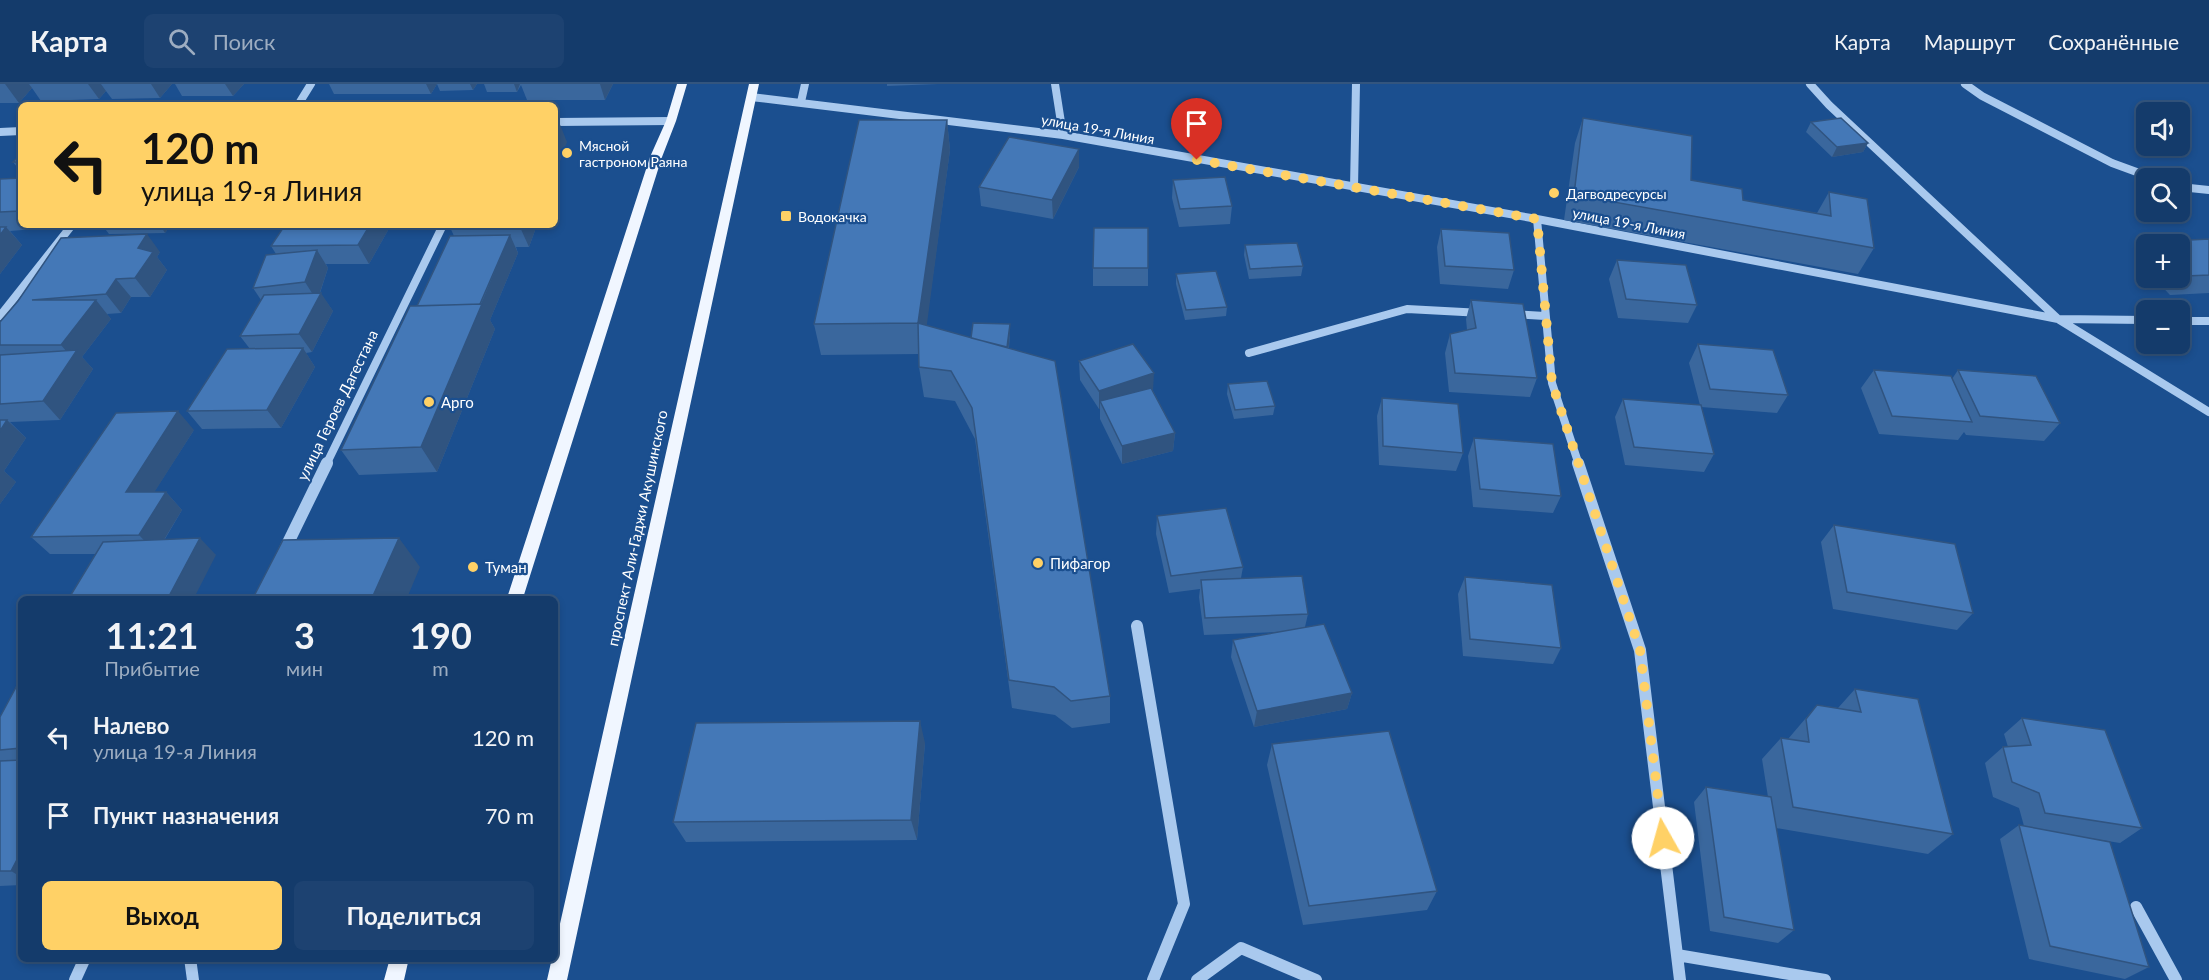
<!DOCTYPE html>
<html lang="ru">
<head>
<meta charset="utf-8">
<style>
  :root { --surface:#143b6b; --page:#1d4271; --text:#f1f3f6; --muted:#9dadc1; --line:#33557e; --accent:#ffd166 }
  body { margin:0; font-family:Lato,sans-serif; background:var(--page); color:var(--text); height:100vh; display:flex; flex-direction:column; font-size:22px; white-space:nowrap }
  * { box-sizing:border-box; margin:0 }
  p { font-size:20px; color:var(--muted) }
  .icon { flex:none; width:33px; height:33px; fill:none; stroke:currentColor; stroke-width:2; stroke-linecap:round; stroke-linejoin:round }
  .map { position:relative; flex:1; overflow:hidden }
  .side { position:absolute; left:18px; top:512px; width:540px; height:366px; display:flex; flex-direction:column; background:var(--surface); border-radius:9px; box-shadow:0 3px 9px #0003,0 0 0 2px var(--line) }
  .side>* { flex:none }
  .top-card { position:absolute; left:18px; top:18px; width:540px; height:126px; border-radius:9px; box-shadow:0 3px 9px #0003,0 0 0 2px var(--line); background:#ffd166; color:#111; overflow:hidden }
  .buttons { position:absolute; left:2136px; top:18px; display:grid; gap:12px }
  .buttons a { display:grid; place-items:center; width:54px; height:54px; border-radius:9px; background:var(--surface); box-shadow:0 3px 9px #0003,0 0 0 2px var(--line); font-size:30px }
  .pin { position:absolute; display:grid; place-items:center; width:51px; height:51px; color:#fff; margin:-62px -26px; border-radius:50% 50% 50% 0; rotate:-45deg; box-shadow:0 0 6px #0007 }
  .pin .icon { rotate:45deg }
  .me { position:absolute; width:66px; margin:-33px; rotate:353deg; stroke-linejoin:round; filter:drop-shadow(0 0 4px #0008) }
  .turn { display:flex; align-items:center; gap:21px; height:126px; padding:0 24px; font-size:27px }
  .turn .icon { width:78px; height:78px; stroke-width:2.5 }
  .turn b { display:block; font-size:42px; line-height:51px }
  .eta { display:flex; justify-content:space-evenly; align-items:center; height:102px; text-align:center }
  .eta b { font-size:36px; font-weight:700; line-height:42px }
  .primary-button { display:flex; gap:12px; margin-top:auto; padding:12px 24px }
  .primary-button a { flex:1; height:69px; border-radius:9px; background:var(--accent); color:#111; font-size:24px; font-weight:700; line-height:69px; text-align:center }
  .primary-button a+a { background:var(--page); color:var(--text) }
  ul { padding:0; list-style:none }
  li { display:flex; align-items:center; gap:18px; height:78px; padding:0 24px }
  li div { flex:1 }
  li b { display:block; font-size:22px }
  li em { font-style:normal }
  header { display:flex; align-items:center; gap:36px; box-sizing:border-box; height:84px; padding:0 30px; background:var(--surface); border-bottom:2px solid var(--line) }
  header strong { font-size:28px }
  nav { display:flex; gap:33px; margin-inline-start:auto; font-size:21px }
  .search { width:420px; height:54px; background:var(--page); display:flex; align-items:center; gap:15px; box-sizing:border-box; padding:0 21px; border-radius:9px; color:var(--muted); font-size:22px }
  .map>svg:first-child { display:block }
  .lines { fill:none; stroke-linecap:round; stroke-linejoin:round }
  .minor-far1 { stroke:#a9c9ee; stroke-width:8 }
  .minor { stroke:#a9c9ee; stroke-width:12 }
  .major { fill:#f0f6ff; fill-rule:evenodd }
  .wall { fill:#3a679d }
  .shaded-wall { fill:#305480 }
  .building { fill:#4478b7; stroke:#305480; stroke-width:1.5 }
  .route { stroke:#ffd166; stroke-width:10; stroke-dasharray:0 18 }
  .poi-dot { fill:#ffd166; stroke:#1b4f8f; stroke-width:2 }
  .labels { text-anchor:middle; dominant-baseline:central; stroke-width:4.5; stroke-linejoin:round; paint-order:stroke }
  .far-street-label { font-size:14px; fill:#fff; stroke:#1b4f8f }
  .far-poi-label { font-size:14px; fill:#fff; stroke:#1b4f8f; text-anchor:start }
  .poi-label { font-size:15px; fill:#fff; stroke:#1b4f8f; text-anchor:start }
  .street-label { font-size:15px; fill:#fff; stroke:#1b4f8f }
</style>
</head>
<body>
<header>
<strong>Карта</strong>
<div class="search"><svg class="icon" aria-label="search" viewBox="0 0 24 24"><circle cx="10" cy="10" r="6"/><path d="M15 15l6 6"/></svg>Поиск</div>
<nav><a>Карта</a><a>Маршрут</a><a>Сохранённые</a></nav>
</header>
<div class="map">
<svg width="2209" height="896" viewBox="0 0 2209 896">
  <rect width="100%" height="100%" fill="#1b4f8f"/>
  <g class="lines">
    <!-- minor-far1 -->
    <path class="minor-far1" d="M1055 0 1063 51
      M1810 0 1829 21 2058 235 2209 328
      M1965 0 1982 12 2112 79 2153 94
      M751 13 1063 51 1537 135 2058 235 2146 236
      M801 18 805 0
      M298 21 311 0
      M555 38 671 37
      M0 48 21 47
      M2180 103 2209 106
      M1354 104 1356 0
      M1537 135 1552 299 1579 381
      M1513 230 1545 232
      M0 232 72 141
      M2180 237H2209
      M1249 269 1407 225 1482 229
      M326 381 443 141"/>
    <!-- minor -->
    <path class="minor" d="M1578 379 1640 566 1680 896
      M284 467 327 379
      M1137 542 1184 820 1153 896
      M2136 823 2176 896
      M1677 871 1825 896
      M190 874 193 896
      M75 896 85 874
      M1197 896 1241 864 1316 896"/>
    <!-- major -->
    <path class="major" d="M677 0H687L676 37 662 73 523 514H507L650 73 666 37Z
      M749 0H759L567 896H547L552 874H555V862Z
      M390 874H409L404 896H384Z"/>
  </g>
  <!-- wall -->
  <path class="wall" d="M0 0H172L160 14 112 15 106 7 99 15 41 17 32 4 19 19H0Z
    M175 0H244L233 12H182Z
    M329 0H437L431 10H334Z
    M437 0H477L473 6 440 7Z
    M484 0H613L605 16H527L521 1 517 8H487Z
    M887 0H938L887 2Z
    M1583 34 1691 96 1743 116 1817 129 1829 108 1874 164 1858 190 1564 136 1575 59Z
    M947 36 950 66 926 242 971 254 1010 240V249L1009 264 1110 612V639L1072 644 1055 631 1012 624 975 355 955 317 924 313 919 283V270L821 271 814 240Z
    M1811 38 1868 59 1863 68 1832 73 1806 48Z
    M1079 65V83L1053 135 981 122 979 103Z
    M21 70V88L13 78Z
    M21 94V141H38L35 145 10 147 22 161 0 190V95Z
    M1173 96 1232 122 1230 140 1179 143 1172 114Z
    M102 141H171L165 149 109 150Z
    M285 141H391L369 180H326L328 184 320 209 333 227 312 268 306 269 315 283 281 344 202 345 187 327 250 265 240 252 261 216 253 204 276 170 271 162Z
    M449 141H537L529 163H516L518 169 490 236 495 245 437 388 359 391 341 366 454 152Z
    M1441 145 1514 186 1508 205 1440 200 1437 163Z
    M2209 155V209L2170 211 2154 194H2180V160H2150L2152 158Z
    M1245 161 1303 182 1301 192 1249 195 1244 171Z
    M2146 165V186L2137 176Z
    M160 168 157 173 167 186 150 213H131L121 229 107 230 111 235 82 273 93 285 60 336 10 338 26 354 4 387 16 398 0 420V238L18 217Z
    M1617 176 1697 221 1688 239 1618 234 1609 195Z
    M1093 184H1148V202H1093Z
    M1176 190 1227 223 1226 232 1185 236 1176 200Z
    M1471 216 1537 294 1530 313 1449 308 1445 269 1450 250 1467 246 1466 235Z
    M1698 260 1788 311 1777 329 1701 323 1714 370 1704 388 1625 381 1615 333 1623 315 1700 321 1689 279Z
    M1079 277 1153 307 1175 349 1173 367 1122 380 1100 335V325H1099L1080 296Z
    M1874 286 1952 295 1958 286 2060 339 2044 357 1966 351 1964 348 1958 356 1879 350 1861 304Z
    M1228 300 1275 322 1273 331 1234 335 1227 310Z
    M1382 314 1463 369 1456 387 1379 381 1377 332Z
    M194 346 154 408H166L182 426 165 455 216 471 96 470H50L31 453Z
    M1474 354 1561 412 1553 429 1473 423 1468 372Z
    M1157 432 1243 483 1241 494 1308 530 1305 543 1352 609 1347 625 1254 643 1231 573 1233 556 1278 548 1204 551 1199 513 1200 505 1169 509 1156 450Z
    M1834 441 1973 529 1957 546 1833 525 1821 458Z
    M1465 493 1561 564 1553 580 1463 572 1458 510Z
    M21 594V801L0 802V633Z
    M1855 605 1953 750 1928 770 1776 744 1794 846 1778 859 1710 847 1694 718 1706 703 1768 713 1762 675 1781 654 1788 655 1817 621 1838 624Z
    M2022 634 2142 744 2120 759 2076 752 2149 883 2125 895 2029 875 2000 755 2019 741 2024 742 2019 724 1993 713 1985 679 2003 663H2008L2004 650Z
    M925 659 917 756 686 758 673 738Z
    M1272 660 1437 807 1427 826 1303 841 1267 681Z"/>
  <!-- shaded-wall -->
  <path class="shaded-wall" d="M5 0H29L32 4 19 19Z
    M88 0H101L106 7 99 15Z
    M151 0H172L160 14Z
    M225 0H244L233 12Z
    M426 0H437L431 10Z
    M470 0H477L473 6Z
    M514 0H520L517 8Z
    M600 0H613L605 16Z
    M557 33 567 58 555 91V38Z
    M947 36 950 66 923 270 918 239Z
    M1868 59 1863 68 1832 73 1837 63Z
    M1079 65V83L1053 135 1052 116Z
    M31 141H38L35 145Z
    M160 141H171L165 149Z
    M370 141H391L369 180 358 161Z
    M519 141H537L529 163Z
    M6 143 22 161 0 190V151Z
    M147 150 160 168 157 173 167 186 150 213 135 194 138 164Z
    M510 151 518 169 490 236 495 245 437 388 421 363Z
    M317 166 328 184 317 217 305 198Z
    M116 195 131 213 121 229 106 210Z
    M321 209 333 227 312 268 299 250Z
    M96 216 111 235 82 273 93 285 60 336 43 317 72 274 61 261Z
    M1010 240V249L1007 280 1006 270Z
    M303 264 315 283 281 344 267 326Z
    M1154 289 1153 307 1100 317V325H1099V307Z
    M178 327 194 346 143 426 126 408Z
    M7 336 26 354 4 387 16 398 0 420V347Z
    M1175 349 1173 367 1122 380V362Z
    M166 408 182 426 156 469 139 451Z
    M200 454 216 471 194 514H168Z
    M399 454 420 483 407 514H372Z
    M1352 609 1347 625 1254 643 1257 627Z
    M920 637 925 659 917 756 911 736Z
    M21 768V793L11 787Z"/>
  <!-- building -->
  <path class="building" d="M1583 34 1692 52 1691 96 1742 105 1743 116 1831 132 1829 108 1867 115 1874 164 1574 111Z
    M1841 34 1868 59 1837 63 1811 38Z
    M859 36H947L918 239 814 240Z
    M1009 53 1079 65 1052 116 979 103Z
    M21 70V78H13Z
    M1225 93 1232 122 1180 125 1173 96Z
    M21 94V125L20 127 0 128V95Z
    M285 141H370L358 161 271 162Z
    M0 143H6L0 151Z
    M1094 144H1148V184H1093Z
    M1441 145 1509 149 1514 186 1445 182Z
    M147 150 138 164 153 168 135 194 116 195 106 210 32 216H96L61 261H0V238L18 217 61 154Z
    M510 151 480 220 417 222 450 152Z
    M2209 155V191L2186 192 2180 186V160H2155L2152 158Z
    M1297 159 1303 182 1250 185 1245 161Z
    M317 166 305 198 253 204 266 171Z
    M1617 176 1686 181 1697 221 1626 215Z
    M1216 187 1227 223 1186 226 1176 190Z
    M321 209 299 250 240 252 264 211Z
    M1471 216 1523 220 1537 294 1455 289 1450 250 1476 244Z
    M482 220 421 363 341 366 410 222Z
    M918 239 1055 277 1110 612 1071 617 1054 603 1009 596 972 324 951 287 919 283Z
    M973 239 1010 240 1007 263 971 254Z
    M1133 260 1154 289 1099 307 1079 277Z
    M1698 260 1773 266 1788 311 1710 305Z
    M303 264 267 326 187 327 227 265Z
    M77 266 43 317 0 320V271Z
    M1874 286 1951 292 1972 338 1892 332Z
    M1958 286 2036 292 2060 339 1980 332Z
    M1267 297 1275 322 1235 326 1228 300Z
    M1151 304 1175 349 1122 362 1100 317Z
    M1382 314 1458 320 1463 369 1383 362Z
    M1623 315 1701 321 1714 370 1634 363Z
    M178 327 126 408H166L139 451 31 453 116 329Z
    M0 336H7L0 347Z
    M1474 354 1553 360 1561 412 1480 405Z
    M1226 424 1243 483 1171 492 1157 432Z
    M1834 441 1955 460 1973 529 1847 508Z
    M200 454 168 514H69L103 458Z
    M399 454 372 514H253L283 456Z
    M1302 492 1308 530 1205 534 1201 496Z
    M1465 493 1552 501 1561 564 1470 555Z
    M1324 540 1352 609 1257 627 1233 556Z
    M21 594V664L0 666V633Z
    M1855 605 1918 615 1953 750 1793 723 1781 654 1809 658 1806 635 1817 621 1861 628Z
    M2022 634 2105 646 2142 744 2045 729 2039 709 2012 698 2003 663 2031 661Z
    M920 637 911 736 673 738 696 639Z
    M1389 647 1437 807 1309 822 1272 660Z
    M21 676V768L11 787H0V677Z
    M1706 703 1771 713 1794 846 1724 833Z
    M2019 741 2110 758 2149 883 2050 862Z"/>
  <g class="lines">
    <!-- route -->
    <path class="route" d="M1197 76 1537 135 1552 299 1640 566 1663 754"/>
  </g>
  <!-- markers -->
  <g class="poi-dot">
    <circle cx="567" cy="69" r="6"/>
    <circle cx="1554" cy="109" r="6"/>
    <rect x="780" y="126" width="12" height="12" rx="3"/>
    <circle cx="429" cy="318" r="6"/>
    <circle cx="1038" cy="479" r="6"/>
    <circle cx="473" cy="483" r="6"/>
  </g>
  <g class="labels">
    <!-- far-street labels -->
    <g class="far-street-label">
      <text transform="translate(1098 45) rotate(10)">улица 19-я Линия</text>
      <text transform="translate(1629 139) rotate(11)">улица 19-я Линия</text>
    </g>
    <!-- far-poi labels -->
    <g class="far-poi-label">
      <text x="579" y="61">Мясной<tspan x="579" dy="16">гастроном Раяна</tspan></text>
      <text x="1566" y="109">Дагводресурсы</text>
      <text x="798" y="132">Водокачка</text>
    </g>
    <!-- poi labels -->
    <g class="poi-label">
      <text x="441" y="318">Арго</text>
      <text x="1050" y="479">Пифагор</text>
      <text x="485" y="483">Туман</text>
    </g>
    <!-- street labels -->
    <g class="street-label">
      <text transform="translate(337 321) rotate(-64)">улица Героев Дагестана</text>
      <text transform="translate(637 444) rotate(-78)">проспект Али-Гаджи Акушинского</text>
    </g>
  </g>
</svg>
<div class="buttons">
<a><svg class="icon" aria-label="sound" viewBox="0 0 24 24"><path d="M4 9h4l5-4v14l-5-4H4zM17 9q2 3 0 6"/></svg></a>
<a><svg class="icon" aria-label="search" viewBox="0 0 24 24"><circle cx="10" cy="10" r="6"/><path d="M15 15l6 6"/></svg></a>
<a>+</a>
<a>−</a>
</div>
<div class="pin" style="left:1197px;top:76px;background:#d93025"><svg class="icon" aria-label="arrive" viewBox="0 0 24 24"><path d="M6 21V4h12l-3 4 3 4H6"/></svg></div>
<svg class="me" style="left:1663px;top:754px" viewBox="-20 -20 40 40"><circle r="19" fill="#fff"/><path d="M0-13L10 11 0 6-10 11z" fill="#ffd166"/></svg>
<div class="top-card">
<div class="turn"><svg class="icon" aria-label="left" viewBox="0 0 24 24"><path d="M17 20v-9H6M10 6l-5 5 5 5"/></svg><div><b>120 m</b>улица 19-я Линия</div></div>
</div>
<section class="side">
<div class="eta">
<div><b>11:21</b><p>Прибытие</p></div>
<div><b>3</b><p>мин</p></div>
<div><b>190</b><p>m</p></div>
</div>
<ul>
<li><svg class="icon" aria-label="left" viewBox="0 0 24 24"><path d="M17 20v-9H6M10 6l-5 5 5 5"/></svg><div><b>Налево</b><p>улица 19-я Линия</p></div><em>120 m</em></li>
<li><svg class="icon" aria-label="arrive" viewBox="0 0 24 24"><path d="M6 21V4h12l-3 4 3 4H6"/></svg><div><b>Пункт назначения</b></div><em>70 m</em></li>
</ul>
<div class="primary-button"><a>Выход</a><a>Поделиться</a></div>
</section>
</div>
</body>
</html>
